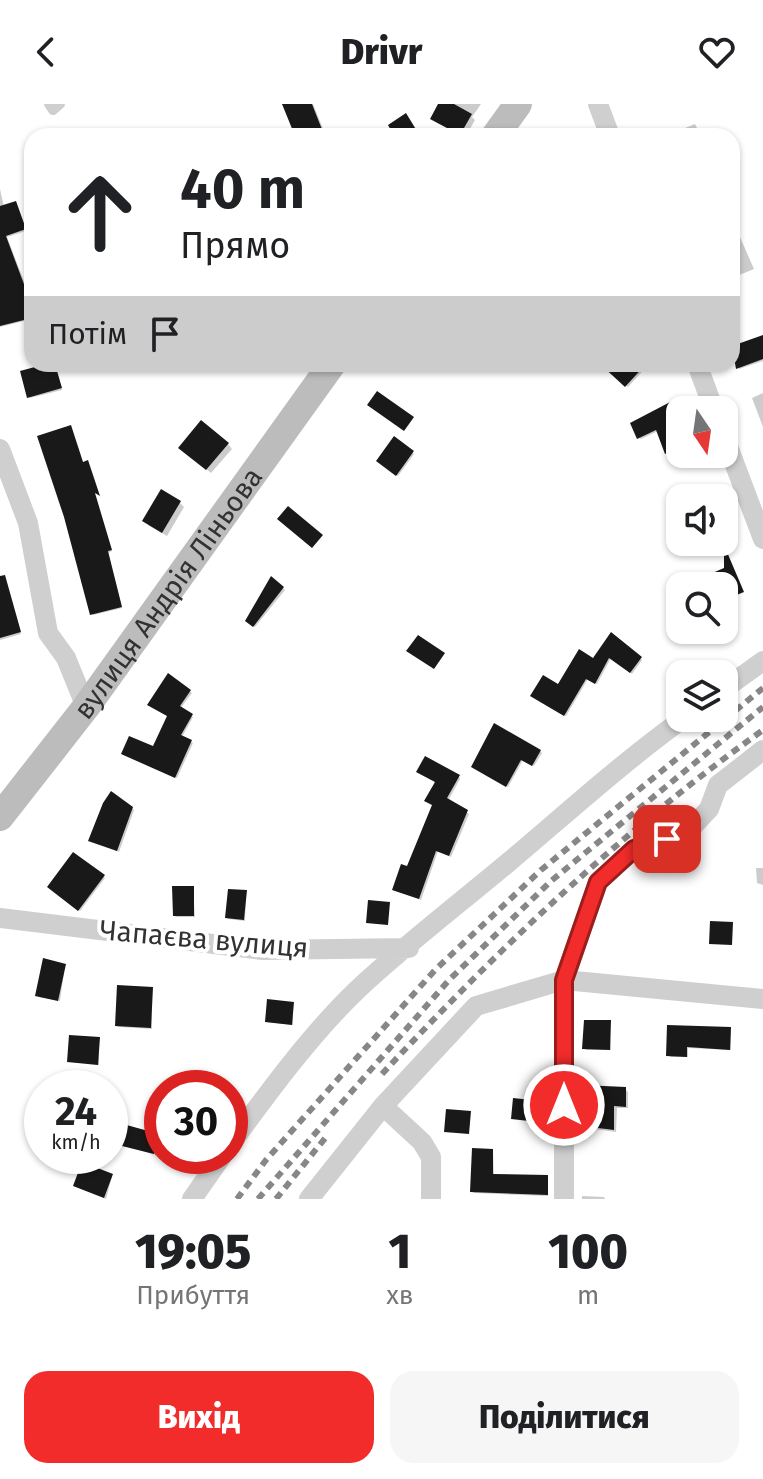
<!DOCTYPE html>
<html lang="uk">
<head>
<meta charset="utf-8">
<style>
  :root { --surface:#fff; --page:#f6f6f6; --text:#202124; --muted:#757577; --accent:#f22c2b }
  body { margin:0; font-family:"Fira Sans",sans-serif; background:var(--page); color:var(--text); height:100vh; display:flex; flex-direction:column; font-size:30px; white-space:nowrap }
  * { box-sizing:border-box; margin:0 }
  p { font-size:26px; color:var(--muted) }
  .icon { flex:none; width:44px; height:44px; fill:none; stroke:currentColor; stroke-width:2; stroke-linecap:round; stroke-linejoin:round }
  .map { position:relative; height:1095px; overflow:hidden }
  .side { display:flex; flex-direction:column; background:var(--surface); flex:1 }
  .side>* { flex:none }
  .top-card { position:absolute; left:24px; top:24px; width:716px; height:244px; border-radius:24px; box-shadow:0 2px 6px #0004; background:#fff; color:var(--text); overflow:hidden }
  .needle { width:52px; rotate:167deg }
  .fabs { position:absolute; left:666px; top:292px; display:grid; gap:16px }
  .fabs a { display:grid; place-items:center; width:72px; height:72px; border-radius:16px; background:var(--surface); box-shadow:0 2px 6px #0004; font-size:40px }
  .speed { position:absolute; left:24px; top:966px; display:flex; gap:16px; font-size:40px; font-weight:700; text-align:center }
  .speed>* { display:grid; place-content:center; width:104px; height:104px; border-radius:50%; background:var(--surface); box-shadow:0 2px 6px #0004; line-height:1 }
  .speed small { font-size:20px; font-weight:400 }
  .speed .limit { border:12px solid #d22; background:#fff; color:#111 }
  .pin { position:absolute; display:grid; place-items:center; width:68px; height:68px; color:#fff; margin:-34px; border-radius:16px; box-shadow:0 4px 12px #0006 }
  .me { position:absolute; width:88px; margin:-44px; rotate:0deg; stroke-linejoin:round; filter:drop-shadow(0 0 6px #0008) }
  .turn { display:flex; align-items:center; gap:28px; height:168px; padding:0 24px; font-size:36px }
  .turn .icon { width:104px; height:104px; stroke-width:2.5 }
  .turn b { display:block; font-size:56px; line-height:68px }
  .then { display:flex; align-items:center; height:76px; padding:0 24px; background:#0003; gap:16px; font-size:30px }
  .eta { display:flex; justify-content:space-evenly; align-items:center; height:136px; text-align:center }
  .eta b { font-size:48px; font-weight:800; line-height:56px }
  .primary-button { display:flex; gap:16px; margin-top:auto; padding:16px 24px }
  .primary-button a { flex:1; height:92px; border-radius:24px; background:var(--accent); color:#fff; font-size:32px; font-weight:800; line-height:92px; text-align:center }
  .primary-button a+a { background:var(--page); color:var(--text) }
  header { display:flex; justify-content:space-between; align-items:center; height:104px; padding:0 24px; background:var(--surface); font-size:36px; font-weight:800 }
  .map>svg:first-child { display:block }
  .shadow { fill:#0003 }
  .building { fill:#191919 }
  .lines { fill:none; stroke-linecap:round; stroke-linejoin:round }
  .lane { stroke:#cfcfcf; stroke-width:10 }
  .street { stroke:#cfcfcf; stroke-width:20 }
  .secondary { stroke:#bcbcbc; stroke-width:28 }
  .rail { stroke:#878787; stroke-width:6; stroke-dasharray:8 6; stroke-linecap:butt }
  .route-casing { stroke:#9d1d1c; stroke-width:20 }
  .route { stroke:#f22c2b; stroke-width:14 }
  .labels { text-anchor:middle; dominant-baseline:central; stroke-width:8; stroke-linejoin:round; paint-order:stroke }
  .street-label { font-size:28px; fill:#323232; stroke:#fff }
</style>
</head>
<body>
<header><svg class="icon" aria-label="back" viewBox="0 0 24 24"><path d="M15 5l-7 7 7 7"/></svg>Drivr<svg class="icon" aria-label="heart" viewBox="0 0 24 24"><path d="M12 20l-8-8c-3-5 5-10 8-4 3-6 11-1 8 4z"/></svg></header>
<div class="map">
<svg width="763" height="1095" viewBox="0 0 763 1095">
  <rect width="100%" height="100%" fill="#fff"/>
  <!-- shadow -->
  <path class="shadow" d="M284 0H313L326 32H297Z
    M440 0H481L472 13 475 16 466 32H461L432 14Z
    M695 20 701 32H665Z
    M239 26 244 32H221Z
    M0 85 4 103 17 101 26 127 7 133 32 198V215L0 223Z
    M736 124 754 165 732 174V125Z
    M763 233V257L739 265 732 245Z
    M53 260 62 286 30 294 29 292Z
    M613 260H649L628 283 609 265Z
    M763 289V323L752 294Z
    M680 311V346L669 350 658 327 641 335 639 334Z
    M395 335 414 350 398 372 378 357Z
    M228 340 232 345 211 369 185 348Z
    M83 360 112 447 108 449 122 504 93 511Z
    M180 399 184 403 167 432 148 421Z
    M272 475 285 486 255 523 247 517Z
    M12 497 21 530 0 536V498Z
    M620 540 642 556 632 570 611 554 597 580 588 575 566 612 535 593 559 582Z
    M168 572 192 589 180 605 193 613 182 633 193 639 177 674 125 651 154 645 170 612Z
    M540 647 542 649 534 662 523 656 508 683 475 664Z
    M459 673 460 675 448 697 469 710 451 753 438 747 421 796 396 787 408 764 434 701 437 678Z
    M132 704 134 706 119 748 91 737Z
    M74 751 105 774 80 807 49 783Z
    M756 764H763V781L757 779Z
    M193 784 195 813H176L175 812Z
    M246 788 245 817 228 815 227 814Z
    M65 861 60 897 39 893 37 891Z
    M152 885V925L119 923 117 922Z
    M293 900V921L267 918Z
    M610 918 611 946H586L584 944Z
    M669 923 731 925V946L688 944V953H670Z
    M99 935V961L69 957Z
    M625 985 628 988V1004H617L616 1028 587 1024 584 1022Z
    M158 1032 156 1051 120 1041Z
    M493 1047 494 1072 547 1073 548 1092 474 1089 472 1087Z
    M112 1072 106 1095 75 1082Z
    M582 1092 604 1093 605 1095H582Z"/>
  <!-- building -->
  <path class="building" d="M282 0H312L323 28 312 32H295Z
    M438 0H454L472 10 460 31 430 15Z
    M406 9 420 32H394L388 21Z
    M16 97 26 125 6 132 25 183 28 182 32 214 0 222V102Z
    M763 231V255L736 265 732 242Z
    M46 260H55L62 284 27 294 20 267Z
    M600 260H646L625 283Z
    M377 287 414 313 404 327 367 301Z
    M674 296 680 308V344L665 350 656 326 637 335 630 319Z
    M201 316 229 339 206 366 178 344Z
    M71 321 83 358 88 356 100 392 95 389 112 446 108 447 122 503 90 511 64 413 37 332Z
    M394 332 414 347 396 372 376 357Z
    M161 385 181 397 162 429 142 417Z
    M288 402 323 431 312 444 277 415Z
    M724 441 744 488 724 496V482H682L724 464Z
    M5 471 21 528 0 534V472Z
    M271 472 284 483 253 523 245 517Z
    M611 528 642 553 630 569 609 554 595 580 586 575 564 612 530 592 543 571 558 580 579 545 593 554Z
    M418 531 445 549 434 565 406 547Z
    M168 569 191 586 180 602 193 610 181 631 192 636 175 674 121 650 129 632 153 642 167 612 147 601Z
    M494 619 541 646 532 662 521 656 506 683 471 663Z
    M425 652 460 671 447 694 468 706 449 752 436 747 419 795 392 786 401 760 407 762 432 701 424 697 435 678 416 668Z
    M111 687 133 703 117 747 88 737 103 699Z
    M73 748 105 771 78 807 47 783Z
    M172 782H194V812H173Z
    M228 785 247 786 244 816 225 814Z
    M368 796 390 798 388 821 366 819Z
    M710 817 733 818 732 841 709 840Z
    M43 854 66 860 58 897 35 892Z
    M117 881 153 883 151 924 115 922Z
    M267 895 294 898 292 921 265 918Z
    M584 916H611L610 946 582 945Z
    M667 921 731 923 730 946 687 943V953L666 952Z
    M69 931 100 933 98 961 67 958Z
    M581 981 626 983V1003L614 1002V1026L582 1022Z
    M513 994 550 998 547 1019 511 1015Z
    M446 1005 471 1007 469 1030 444 1028Z
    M123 1020 159 1030 154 1050 118 1041Z
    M472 1044 493 1045V1070L548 1071V1091L470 1088Z
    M82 1058 113 1070 104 1094 73 1082Z"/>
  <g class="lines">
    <!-- lane -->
    <path class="lane" d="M49 0 53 6 60 0"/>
    <!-- street -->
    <path class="street" d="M598 0 610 32
      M697 260 714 306
      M724 332 763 435
      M0 345 28 419 48 529 66 554 86 603
      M724 585 763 557
      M0 814 262 846 409 844
      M383 1002 422 1038 431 1053V1095
      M230 1041C267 990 311 930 357 886 406 840 459 800 510 757 568 708 623 658 684 614
      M192 1095 222 1052
      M309 1095 383 1002 476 902 564 876 763 895
      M564 1095V876L598 778 634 745 667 735 694 721 709 705 718 681 763 646"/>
    <!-- secondary -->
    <g class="secondary">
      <path d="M495 32 518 0"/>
      <path id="s1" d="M0 713 86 603 332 260"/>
    </g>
    <!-- rail -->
    <path class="rail" d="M382 970C499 844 623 726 763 626
      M237 1095 266 1056 435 866 541 766 763 584
      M258 1095 449 876 551 777 763 603
      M276 1095 326 1033"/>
  </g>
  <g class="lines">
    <defs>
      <path id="route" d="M564 1001V876L598 778 634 745 667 735"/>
    </defs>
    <!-- route casing -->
    <use href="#route" class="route-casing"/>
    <!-- route -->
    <use href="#route" class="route"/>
  </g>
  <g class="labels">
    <!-- street labels -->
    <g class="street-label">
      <text stroke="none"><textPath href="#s1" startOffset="280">вулиця Андрія Ліньова</textPath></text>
      <text transform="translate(204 835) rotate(5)">Чапаєва вулиця</text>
    </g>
  </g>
</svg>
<div class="fabs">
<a><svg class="needle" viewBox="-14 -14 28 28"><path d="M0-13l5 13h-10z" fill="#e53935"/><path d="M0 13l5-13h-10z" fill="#757577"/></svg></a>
<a><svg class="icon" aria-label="sound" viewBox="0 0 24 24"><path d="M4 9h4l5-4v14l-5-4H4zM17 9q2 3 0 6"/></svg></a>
<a><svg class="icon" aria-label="search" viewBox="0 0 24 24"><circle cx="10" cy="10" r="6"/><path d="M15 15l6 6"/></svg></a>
<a><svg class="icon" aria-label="layers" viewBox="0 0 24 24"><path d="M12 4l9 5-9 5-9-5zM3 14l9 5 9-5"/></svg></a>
</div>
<div class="speed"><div>24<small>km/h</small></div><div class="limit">30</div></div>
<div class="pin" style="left:667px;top:735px;background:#d93025"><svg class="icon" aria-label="arrive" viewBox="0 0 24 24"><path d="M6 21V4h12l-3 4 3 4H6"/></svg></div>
<svg class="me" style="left:564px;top:1001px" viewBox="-20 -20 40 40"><circle r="17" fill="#f22c2b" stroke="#fff" stroke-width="3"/><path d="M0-11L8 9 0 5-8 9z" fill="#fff"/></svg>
<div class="top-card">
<div class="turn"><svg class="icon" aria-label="ahead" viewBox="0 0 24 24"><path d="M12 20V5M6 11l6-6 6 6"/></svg><div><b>40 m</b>Прямо</div></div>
<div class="then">Потім<svg class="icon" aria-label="arrive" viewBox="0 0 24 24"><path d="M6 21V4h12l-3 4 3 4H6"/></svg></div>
</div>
</div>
<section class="side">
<div class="eta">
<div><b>19:05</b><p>Прибуття</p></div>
<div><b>1</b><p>хв</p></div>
<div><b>100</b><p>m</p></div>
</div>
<div class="primary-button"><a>Вихід</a><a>Поділитися</a></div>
</section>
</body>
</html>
